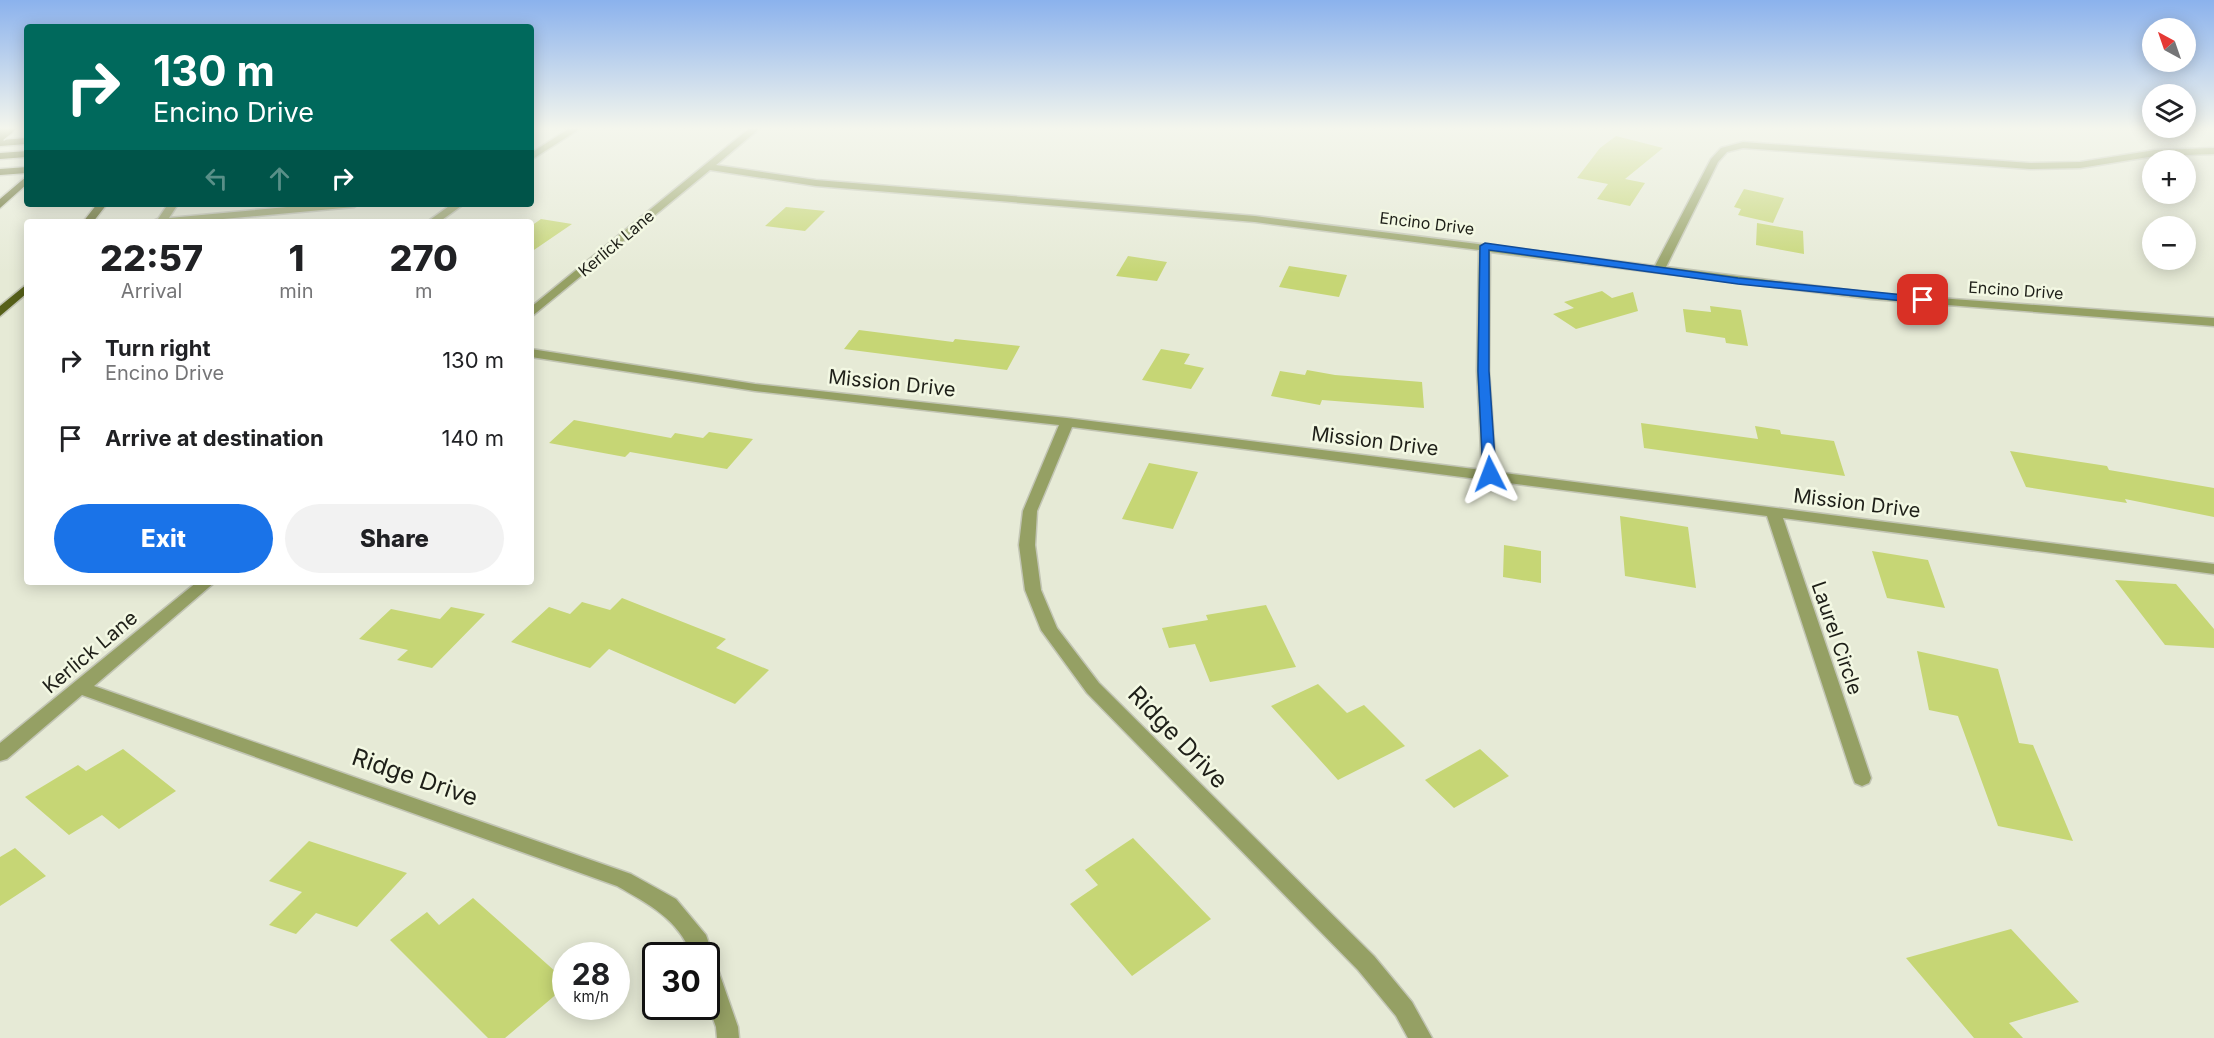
<!DOCTYPE html>
<html lang="en">
<head>
<meta charset="utf-8">
<style>
  :root { --surface:#fff; --page:#f2f2f2; --text:#202124; --muted:#757577; --accent:#1a73e8 }
  body { margin:0; font-family:Inter,sans-serif; background:var(--page); color:var(--text); height:100vh; display:flex; flex-direction:column; font-size:22px; white-space:nowrap }
  * { box-sizing:border-box; margin:0 }
  p { font-size:20px; color:var(--muted) }
  .icon { flex:none; width:33px; height:33px; fill:none; stroke:currentColor; stroke-width:2; stroke-linecap:round; stroke-linejoin:round }
  .map { position:relative; flex:1; overflow:hidden }
  .side { position:absolute; left:24px; top:219px; width:510px; height:366px; display:flex; flex-direction:column; background:var(--surface); border-radius:6px; box-shadow:0 3px 15px #0003 }
  .side>* { flex:none }
  .hud { position:absolute; left:24px; top:24px; width:510px; height:183px; border-radius:6px; box-shadow:0 3px 15px #0003; background:#00695c; color:#fff; overflow:hidden }
  .needle { width:39px; rotate:320deg }
  .fabs { position:absolute; left:2142px; top:18px; display:grid; gap:12px }
  .fabs a { display:grid; place-items:center; width:54px; height:54px; border-radius:50%; background:var(--surface); box-shadow:0 3px 15px #0003; font-size:30px }
  .speed { position:absolute; left:552px; top:942px; display:flex; gap:12px; font-size:30px; font-weight:700; text-align:center }
  .speed>* { display:grid; place-content:center; width:78px; height:78px; border-radius:50%; background:var(--surface); box-shadow:0 3px 15px #0003; line-height:1 }
  .speed small { font-size:15px; font-weight:400 }
  .speed .limit { border:3px solid #111; border-radius:9px; background:#fff; color:#111 }
  .pin { position:absolute; display:grid; place-items:center; width:51px; height:51px; color:#fff; margin:-26px; border-radius:12px; box-shadow:0 3px 9px #0006 }
  .me { position:absolute; width:66px; margin:-33px; rotate:357deg; stroke-linejoin:round; filter:drop-shadow(0 0 4px #0008) }
  .turn { display:flex; align-items:center; gap:21px; height:126px; padding:0 30px; font-size:27px }
  .turn .icon { width:78px; height:78px; stroke-width:2.5 }
  .turn b { display:block; font-size:42px; line-height:51px }
  .lanes { display:flex; align-items:center; height:57px; padding:0 30px; background:#0003; justify-content:center; gap:30px; direction:ltr }
  .lanes .off { opacity:.35 }
  .eta { display:flex; justify-content:space-evenly; align-items:center; height:102px; text-align:center }
  .eta b { font-size:36px; font-weight:800; line-height:42px }
  .cta { display:flex; gap:12px; margin-top:auto; padding:12px 30px }
  .cta a { flex:1; height:69px; border-radius:36px; background:var(--accent); color:#fff; font-size:24px; font-weight:800; line-height:69px; text-align:center }
  .cta a+a { background:var(--page); color:var(--text) }
  ul { padding:0; list-style:none }
  li { display:flex; align-items:center; gap:18px; height:78px; padding:0 30px }
  li div { flex:1 }
  li b { display:block; font-size:22px }
  li em { font-style:normal }
  .map>svg:first-child { display:block }
  .building { fill:#c6d675 }
  .lines { fill:none; stroke-linecap:round; stroke-linejoin:round }
  .service-casing { stroke:#c2c5b4; stroke-width:3 }
  .minor-casing { stroke:#c2c5b4; stroke-width:3 }
  .primary-casing { stroke:#c2c5b4; stroke-width:3 }
  .service { fill:#95a064; fill-rule:evenodd }
  .minor { fill:#95a064; fill-rule:evenodd }
  .primary { fill:#566019; fill-rule:evenodd }
  .primary-bridge-casing { stroke:#c2c5b4; stroke-width:13; stroke-linecap:butt }
  .primary-bridge { stroke:#566019; stroke-width:10 }
  .route { fill:#1a73e8; stroke:#114b97; stroke-width:1.5 }
  .labels { text-anchor:middle; dominant-baseline:central; stroke-width:5; stroke-linejoin:round; paint-order:stroke }
  .far-street-label { font-size:16px; fill:#1e1f18; stroke:#f3f8e3 }
  .street-label { font-size:20px; fill:#1e1f18; stroke:#f3f8e3 }
  .near-street-label { font-size:24px; fill:#1e1f18; stroke:#f3f8e3 }
</style>
</head>
<body>
<div class="map">
<svg width="2214" height="1038" viewBox="0 0 2214 1038">
  <rect width="100%" height="100%" fill="#e6ead6"/>
  <!-- building -->
  <path class="building" d="M1616 136 1663 148 1625 179 1645 183 1630 206 1597 199 1608 184 1577 178 1600 148Z
    M1744 189 1784 198 1773 223 1738 215 1741 209 1734 207Z
    M786 207 825 211 805 231 765 226Z
    M541 219 572 224 531 252V226Z
    M1757 223 1803 231 1804 254 1756 245Z
    M1128 256 1167 262 1157 281 1116 276Z
    M1289 266 1347 275 1339 297 1279 287Z
    M1602 291 1612 298 1633 292 1638 311 1576 329 1553 314 1574 308 1564 302Z
    M1710 306 1741 310 1748 346 1726 343 1725 338 1686 332 1683 309 1711 312Z
    M859 330 953 342 955 339 1020 346 1007 370 844 349Z
    M1161 349 1190 354 1184 364 1204 368 1191 389 1142 380Z
    M1307 370 1335 375 1422 382 1424 408 1322 400 1320 405 1271 396 1280 371 1305 375Z
    M574 420 671 438 675 433 703 438 709 432 753 439 727 469 630 452 625 457 549 443Z
    M1641 423 1758 439 1755 426 1780 430 1781 434 1834 441 1845 476 1644 448Z
    M2010 451 2107 466 2109 470 2214 488V517L2125 499 2127 503 2026 487Z
    M1149 463 1198 472 1173 529 1122 519Z
    M1620 516 1688 527 1696 588 1625 576Z
    M1504 545 1541 551V583L1503 577Z
    M1872 551 1928 560 1945 608 1887 598Z
    M2115 580 2176 584 2214 629V648L2165 645Z
    M622 598 726 639 716 648 769 670 735 704 609 649 590 668 511 642 549 607 570 614 582 602 610 610Z
    M1266 605 1296 667 1210 682 1195 644 1169 648 1162 628 1208 620 1206 615Z
    M451 607 485 614 432 668 397 660 408 650 359 639 391 609 440 619Z
    M1917 651 1998 669 2019 743 2033 745 2073 841 1998 826 1958 716 1929 710Z
    M1318 684 1347 713 1364 705 1405 746 1338 780 1271 706Z
    M123 749 176 791 119 829 102 815 69 835 25 797 78 765 86 771Z
    M1480 749 1509 776 1454 808 1425 780Z
    M1133 838 1211 919 1132 976 1070 904 1098 885 1085 870Z
    M309 841 407 873 357 927 316 913 296 934 269 925 302 892 269 881Z
    M15 848 46 876 0 906V857Z
    M473 898 566 981V986L505 1038H488L390 940 427 912 439 925Z
    M2011 929 2079 1002 2009 1023 2023 1038H1974L1906 958Z"/>
  <g class="lines">
    <defs>
      <path id="service" d="M570 128H581L531 160V153Z
        M168 204H178L169 218 320 204H359L354 207 190 222H151L158 219Z
        M452 204H464L439 222H427Z"/>
      <path id="minor" d="M750 128H760L716 165 816 180 1255 216 1655 266 1711 159 1721 148 1743 142 2030 163 2080 162 2155 150 2214 148V154L2155 156 2080 168 2030 169 1743 148 1727 152 1718 162 1666 267 1871 293 2214 318V326L1871 299 1490 252 1489 371 1496 472 2214 564V574L1783 518 1871 778 1869 783 1862 786 1855 783 1853 778 1767 516 1072 427 1037 511 1035 545 1041 590 1057 628 1099 683 1374 956 1412 1002 1432 1038H1408L1396 1016 1358 970 1087 693 1041 630 1025 590 1019 545 1023 511 1059 425 755 391 531 357V349L755 384 1067 418 1482 470 1477 371 1479 250 1255 222 816 186 710 170 531 317V307Z
        M197 582H215L94 686 631 874 676 899 706 935 738 1027 739 1038H717L716 1027 706 999V956H692C679 919 648 904 617 886L82 695 7 759 0 761V743Z"/>
      <path id="primary" d="M27 138V144L0 146V140Z
        M27 151V157L0 159V153Z
        M27 167V173L0 175V169Z
        M27 176V184L0 208V199Z
        M97 204H107L93 222H83Z
        M27 284V293L0 316V306Z"/>
    </defs>
    <!-- service casing -->
    <use href="#service" class="service-casing"/>
    <!-- minor casing -->
    <use href="#minor" class="minor-casing"/>
    <!-- primary casing -->
    <use href="#primary" class="primary-casing"/>
    <!-- service -->
    <use href="#service" class="service"/>
    <!-- minor -->
    <use href="#minor" class="minor"/>
    <!-- primary -->
    <use href="#primary" class="primary"/>
    <defs>
      <path id="primary-bridge" d="M0 136 10 128"/>
    </defs>
    <!-- primary-bridge casing -->
    <use href="#primary-bridge" class="primary-bridge-casing"/>
    <!-- primary-bridge -->
    <use href="#primary-bridge" class="primary-bridge"/>
  </g>
  <!-- sky -->
  <linearGradient id="sky" x2="0" y2="1"><stop stop-color="#8bb2ed"/><stop offset="0.47" stop-color="#f4f6ed"/><stop offset="1" stop-color="#f4f6ed" stop-opacity="0"/></linearGradient>
  <rect width="2214" height="273" fill="url(#sky)"/>
  <!-- route -->
  <path class="route" d="M1485 243 1738 278 1923 297 1928 300 1923 303 1738 284 1489 250V371L1496 474 1490 478 1483 474 1478 371 1480 246Z"/>
  <g class="labels">
    <!-- far-street labels -->
    <g class="far-street-label">
      <text transform="translate(1427 223) rotate(7)">Encino Drive</text>
      <text transform="translate(616 243) rotate(-40)">Kerlick Lane</text>
      <text transform="translate(2016 290) rotate(4)">Encino Drive</text>
    </g>
    <!-- street labels -->
    <g class="street-label">
      <text transform="translate(892 383) rotate(6)">Mission Drive</text>
      <text transform="translate(1375 441) rotate(7)">Mission Drive</text>
      <text transform="translate(1857 503) rotate(7)">Mission Drive</text>
      <text transform="translate(1837 638) rotate(71)">Laurel Circle</text>
      <text transform="translate(90 652) rotate(-40)">Kerlick Lane</text>
    </g>
    <!-- near-street labels -->
    <g class="near-street-label">
      <text transform="translate(1178 737) rotate(46)">Ridge Drive</text>
      <text transform="translate(415 777) rotate(19)">Ridge Drive</text>
    </g>
  </g>
</svg>
<div class="fabs">
<a><svg class="needle" viewBox="-14 -14 28 28"><path d="M0-13l5 13h-10z" fill="#e53935"/><path d="M0 13l5-13h-10z" fill="#757577"/></svg></a>
<a><svg class="icon" aria-label="layers" viewBox="0 0 24 24"><path d="M12 4l9 5-9 5-9-5zM3 14l9 5 9-5"/></svg></a>
<a>+</a>
<a>−</a>
</div>
<div class="speed"><div>28<small>km/h</small></div><div class="limit">30</div></div>
<div class="pin" style="left:1923px;top:300px;background:#d93025"><svg class="icon" aria-label="arrive" viewBox="0 0 24 24"><path d="M6 21V4h12l-3 4 3 4H6"/></svg></div>
<svg class="me" style="left:1490px;top:474px" viewBox="-20 -20 40 40"><path d="M0-17L14 15 0 8-14 15z" fill="#1a73e8" stroke="#fff" stroke-width="4"/></svg>
<div class="hud">
<div class="turn"><svg class="icon" aria-label="right" viewBox="0 0 24 24"><path d="M7 20v-9h11M14 6l5 5-5 5"/></svg><div><b>130 m</b>Encino Drive</div></div>
<div class="lanes"><svg class="icon off" aria-label="left" viewBox="0 0 24 24"><path d="M17 20v-9H6M10 6l-5 5 5 5"/></svg><svg class="icon off" aria-label="ahead" viewBox="0 0 24 24"><path d="M12 20V5M6 11l6-6 6 6"/></svg><svg class="icon" aria-label="right" viewBox="0 0 24 24"><path d="M7 20v-9h11M14 6l5 5-5 5"/></svg></div>
</div>
<section class="side">
<div class="eta">
<div><b>22:57</b><p>Arrival</p></div>
<div><b>1</b><p>min</p></div>
<div><b>270</b><p>m</p></div>
</div>
<ul>
<li><svg class="icon" aria-label="right" viewBox="0 0 24 24"><path d="M7 20v-9h11M14 6l5 5-5 5"/></svg><div><b>Turn right</b><p>Encino Drive</p></div><em>130 m</em></li>
<li><svg class="icon" aria-label="arrive" viewBox="0 0 24 24"><path d="M6 21V4h12l-3 4 3 4H6"/></svg><div><b>Arrive at destination</b></div><em>140 m</em></li>
</ul>
<div class="cta"><a>Exit</a><a>Share</a></div>
</section>
</div>
</body>
</html>
